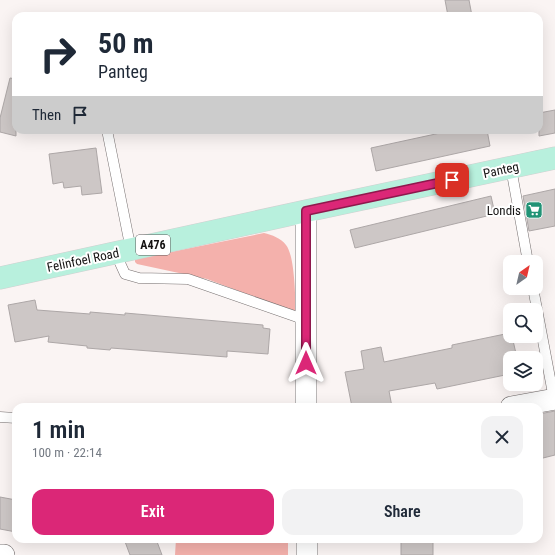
<!DOCTYPE html>
<html lang="en">
<head>
<meta charset="utf-8">
<style>
  :root { --surface:#fff; --page:#f2f2f3; --text:#1f2937; --muted:#747a83; --accent:#db2777 }
  body { margin:0; font-family:"Roboto Condensed",sans-serif; background:var(--page); color:var(--text); height:100vh; display:flex; flex-direction:column; font-size:15px; white-space:nowrap }
  * { box-sizing:border-box; margin:0 }
  p { font-size:13px; color:var(--muted) }
  .icon { flex:none; width:22px; height:22px; fill:none; stroke:currentColor; stroke-width:2; stroke-linecap:round; stroke-linejoin:round }
  .map { position:relative; flex:1; overflow:hidden }
  .drawer { position:absolute; left:12px; top:403px; width:531px; height:140px; display:flex; flex-direction:column; background:var(--surface); border-radius:12px; box-shadow:0 4px 16px #0002 }
  .drawer>* { flex:none }
  .guide { position:absolute; left:12px; top:12px; width:531px; height:122px; border-radius:12px; box-shadow:0 4px 16px #0002; background:#fff; color:var(--text); overflow:hidden }
  .needle { width:26px; rotate:34deg }
  .fabs { position:absolute; left:503px; top:255px; display:grid; gap:8px }
  .fabs a { display:grid; place-items:center; width:40px; height:40px; border-radius:8px; background:var(--surface); box-shadow:0 4px 16px #0002; font-size:20px }
  .pin { position:absolute; display:grid; place-items:center; width:34px; height:34px; color:#fff; margin:-17px; border-radius:8px; box-shadow:0 2px 6px #0006 }
  .me { position:absolute; width:44px; margin:-22px; rotate:0deg; stroke-linejoin:round; filter:drop-shadow(0 0 3px #0008) }
  .turn { display:flex; align-items:center; gap:14px; height:84px; padding:0 20px; font-size:18px }
  .turn .icon { width:52px; height:52px; stroke-width:2.5 }
  .turn b { display:block; font-size:28px; line-height:34px }
  .then { display:flex; align-items:center; height:38px; padding:0 20px; background:#0003; gap:8px; font-size:15px }
  .round { display:grid; place-items:center; flex:none; width:42px; height:42px; border-radius:12px; background:var(--page) }
  .headline { display:flex; align-items:center; justify-content:space-between; height:68px; padding:0 20px }
  h1 { font-size:24px; font-weight:600; line-height:30px }
  .action { display:flex; gap:8px; margin-top:auto; padding:8px 20px }
  .action a { flex:1; height:46px; border-radius:12px; background:var(--accent); color:#fff; font-size:16px; font-weight:600; line-height:46px; text-align:center }
  .action a+a { background:var(--page); color:var(--text) }
  .map>svg:first-child { display:block }
  .green { fill:#f4b1ac }
  .building { fill:#cdc7c6; stroke:#ada7a7 }
  .lines { fill:none; stroke-linecap:round; stroke-linejoin:round }
  .lane-casing { stroke:#746e6e; stroke-width:11 }
  .street-casing { stroke:#746e6e; stroke-width:22 }
  .primary-casing { stroke:#d0d0d0; stroke-width:23 }
  .lane { stroke:#fff; stroke-width:10 }
  .street { stroke:#fff; stroke-width:21 }
  .primary { stroke:#b8f0dd; stroke-width:22 }
  .route-casing { stroke:#8e194d; stroke-width:10 }
  .route { stroke:#db2777; stroke-width:7 }
  .labels { text-anchor:middle; dominant-baseline:central; stroke-width:4; stroke-linejoin:round; paint-order:stroke }
  .shield { fill:#fff; stroke:#5a5959; stroke-width:1 }
  .shield-label { font-size:12px; font-weight:bold; fill:#141212 }
  .street-label { font-size:13px; fill:#141212; stroke:#fff }
  .poi-label { font-size:13px; fill:#141212; stroke:#fff; text-anchor:end }
</style>
</head>
<body>
<div class="map">
<svg width="555" height="555" viewBox="0 0 555 555">
  <rect width="100%" height="100%" fill="#faf4f3"/>
  <!-- green -->
  <path class="green" d="M264 233C272 235 281 238 286 245 295 256 295 297 296 313L207 279 137 264 135 262V260L141 258Z
    M176 539H288V555H175Z"/>
  <!-- building -->
  <path class="building" d="M445 0H469L472 16H448Z
    M10 78 16 79V136L0 132V118Z
    M555 110V133L539 136V113Z
    M454 130H487L490 146 376 171 371 148Z
    M96 148 102 193 82 195 81 186 64 188 63 182 53 184 49 154Z
    M555 189V226L529 231 523 196Z
    M491 196 495 214 355 248 350 230Z
    M35 300 37 310 90 314V312L125 315V313L263 325V328L270 329 268 354 227 351V357L111 348 110 350 87 348V346L48 342 49 336 15 342 8 305Z
    M510 333V336H512L517 358H510V374L437 389 435 383 389 391 392 407H352L345 372 364 369 361 351 381 347 384 362 452 348V345Z
    M555 411V455L539 459V414Z
    M0 497 16 500V532L0 529Z
    M124 539H156L162 555H130Z
    M401 539H433V555H401Z"/>
  <g class="lines">
    <defs>
      <path id="lane" d="M107 130 131 250
        M511 168 528 262
        M118 252 120 263 125 274 139 278 188 279 306 320
        M533 288 554 399
        M0 417 16 418"/>
      <path id="street" d="M306 407V211
        M511 407 555 399
        M307 539V555
        M0 555H4"/>
      <path id="primary" d="M0 278 306 211 555 158"/>
    </defs>
    <!-- lane casing -->
    <use href="#lane" class="lane-casing"/>
    <!-- street casing -->
    <use href="#street" class="street-casing"/>
    <!-- primary casing -->
    <use href="#primary" class="primary-casing"/>
    <!-- lane -->
    <use href="#lane" class="lane"/>
    <!-- street -->
    <use href="#street" class="street"/>
    <!-- primary -->
    <use href="#primary" class="primary"/>
  </g>
  <g class="lines">
    <defs>
      <path id="route" d="M306 363V211L452 180"/>
    </defs>
    <!-- route casing -->
    <use href="#route" class="route-casing"/>
    <!-- route -->
    <use href="#route" class="route"/>
  </g>
  <!-- icons -->
  <defs>
    <symbol id="supermarket-square" viewBox="-11 -11 22 22"><rect x="-9" y="-9" width="18" height="18" rx="4" fill="#219376" stroke="#fff"/><path d="M-6-5.5h2.5l.6 2H6L4.5 2H-2.5L-4.4-4H-6ZM-1.5 3.2a1.3 1.3 0 1 0 .1 0ZM3 3.2a1.3 1.3 0 1 0 .1 0Z" fill="#fff"/></symbol>
  </defs>
  <g fill-rule="evenodd">
    <use href="#supermarket-square" x="524" y="200" width="20" height="20"/>
  </g>
  <g class="labels">
    <!-- shield labels -->
    <rect class="shield" x="136" y="235" width="34" height="20" rx="3"/>
    <g class="shield-label">
      <text x="153" y="245">A476</text>
    </g>
    <!-- street labels -->
    <g class="street-label">
      <text transform="translate(501 170) rotate(-12)">Panteg</text>
      <text transform="translate(83 260) rotate(-12)">Felinfoel Road</text>
    </g>
    <!-- poi labels -->
    <g class="poi-label">
      <text x="521" y="210">Londis</text>
    </g>
  </g>
</svg>
<div class="fabs">
<a><svg class="needle" viewBox="-14 -14 28 28"><path d="M0-13l5 13h-10z" fill="#e53935"/><path d="M0 13l5-13h-10z" fill="#747a83"/></svg></a>
<a><svg class="icon" aria-label="search" viewBox="0 0 24 24"><circle cx="10" cy="10" r="6"/><path d="M15 15l6 6"/></svg></a>
<a><svg class="icon" aria-label="layers" viewBox="0 0 24 24"><path d="M12 4l9 5-9 5-9-5zM3 14l9 5 9-5"/></svg></a>
</div>
<div class="pin" style="left:452px;top:180px;background:#d93025"><svg class="icon" aria-label="arrive" viewBox="0 0 24 24"><path d="M6 21V4h12l-3 4 3 4H6"/></svg></div>
<svg class="me" style="left:306px;top:363px" viewBox="-20 -20 40 40"><path d="M0-17L14 15 0 8-14 15z" fill="#db2777" stroke="#fff" stroke-width="4"/></svg>
<div class="guide">
<div class="turn"><svg class="icon" aria-label="right" viewBox="0 0 24 24"><path d="M7 20v-9h11M14 6l5 5-5 5"/></svg><div><b>50 m</b>Panteg</div></div>
<div class="then">Then<svg class="icon" aria-label="arrive" viewBox="0 0 24 24"><path d="M6 21V4h12l-3 4 3 4H6"/></svg></div>
</div>
<section class="drawer">
<div class="headline"><div><h1>1 min</h1><p>100 m · 22:14</p></div><a class="round"><svg class="icon" aria-label="close" viewBox="0 0 24 24"><path d="M6 6l12 12M18 6L6 18"/></svg></a></div>
<div class="action"><a>Exit</a><a>Share</a></div>
</section>
</div>
</body>
</html>
